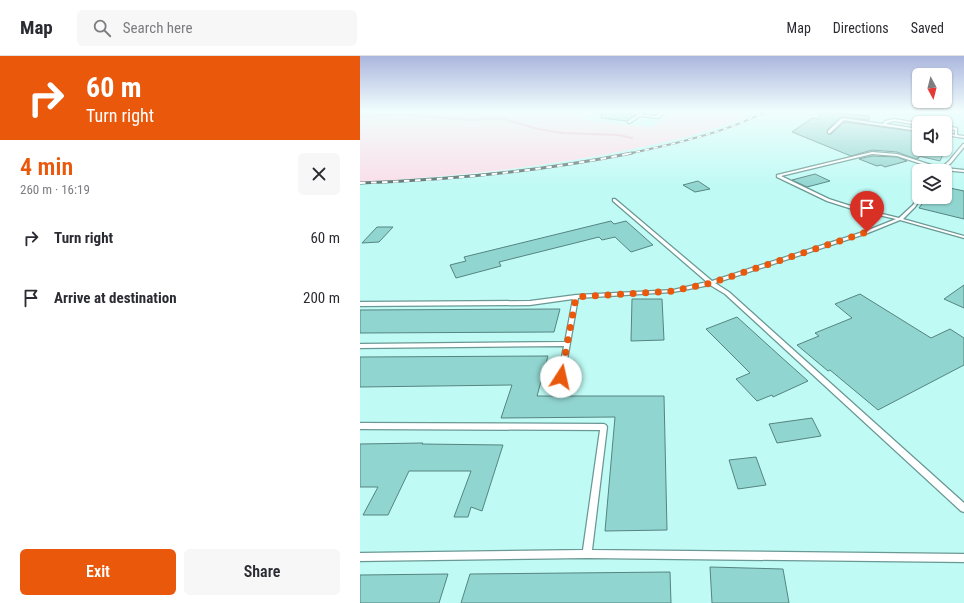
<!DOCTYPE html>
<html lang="en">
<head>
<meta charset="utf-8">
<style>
  :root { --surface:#fff; --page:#f7f7f7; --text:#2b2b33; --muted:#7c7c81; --line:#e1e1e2; --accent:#ea580c }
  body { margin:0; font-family:"Roboto Condensed",sans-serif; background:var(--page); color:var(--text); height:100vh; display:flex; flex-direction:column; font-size:15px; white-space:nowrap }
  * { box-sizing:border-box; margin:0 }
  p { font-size:13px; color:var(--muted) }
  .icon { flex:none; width:22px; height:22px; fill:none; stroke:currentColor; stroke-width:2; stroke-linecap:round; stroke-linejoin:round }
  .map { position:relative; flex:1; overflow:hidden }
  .drawer { display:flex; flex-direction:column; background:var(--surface); width:360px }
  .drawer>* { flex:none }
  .hud { background:#ea580c; color:#fff; overflow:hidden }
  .needle { width:26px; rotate:173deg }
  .fabs { position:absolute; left:552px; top:12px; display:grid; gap:8px }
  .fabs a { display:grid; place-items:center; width:40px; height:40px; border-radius:6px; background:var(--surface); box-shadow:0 1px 3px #0004; font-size:20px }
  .pin { position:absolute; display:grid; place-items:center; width:34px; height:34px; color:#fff; margin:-41px -17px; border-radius:50% 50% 50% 0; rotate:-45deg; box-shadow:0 0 4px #0007 }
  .pin .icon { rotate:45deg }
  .me { position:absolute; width:44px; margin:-22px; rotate:10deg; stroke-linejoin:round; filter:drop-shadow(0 0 3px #0008) }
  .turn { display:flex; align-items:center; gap:14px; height:84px; padding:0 20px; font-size:18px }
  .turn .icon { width:52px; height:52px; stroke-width:2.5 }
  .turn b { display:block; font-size:28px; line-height:34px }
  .round { display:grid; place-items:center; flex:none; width:42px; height:42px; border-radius:6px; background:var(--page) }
  .head { display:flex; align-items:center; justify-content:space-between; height:68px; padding:0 20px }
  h1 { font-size:24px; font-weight:600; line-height:30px; color:var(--accent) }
  .cta { display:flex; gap:8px; margin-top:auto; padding:8px 20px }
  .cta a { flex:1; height:46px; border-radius:6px; background:var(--accent); color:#fff; font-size:16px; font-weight:600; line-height:46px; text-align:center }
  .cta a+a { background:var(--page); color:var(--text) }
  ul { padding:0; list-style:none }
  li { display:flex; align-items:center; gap:12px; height:60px; padding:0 20px }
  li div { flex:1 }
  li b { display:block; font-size:15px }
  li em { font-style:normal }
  header { display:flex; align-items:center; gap:24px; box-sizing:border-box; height:56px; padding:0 20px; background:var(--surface); border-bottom:1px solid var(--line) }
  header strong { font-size:19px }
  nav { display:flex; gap:22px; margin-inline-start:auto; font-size:14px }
  .search { width:280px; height:36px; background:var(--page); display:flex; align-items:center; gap:10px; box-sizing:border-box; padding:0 14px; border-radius:6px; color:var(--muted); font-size:15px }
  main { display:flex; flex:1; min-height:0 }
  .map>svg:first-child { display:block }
  .built { fill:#bffaf5; fill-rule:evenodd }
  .green { fill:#fadde8 }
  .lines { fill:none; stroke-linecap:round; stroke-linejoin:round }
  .stream { stroke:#f0b9ce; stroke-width:2 }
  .building { fill:#91d5d0; stroke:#568480 }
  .service-casing { stroke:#6a9894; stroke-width:2.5 }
  .path { stroke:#718987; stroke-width:1; stroke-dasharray:1 1.5; stroke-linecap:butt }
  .service { fill:#fff; fill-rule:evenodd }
  .rail-far1-casing { stroke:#5c7371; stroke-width:2 }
  .rail-casing { stroke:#5c7371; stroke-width:3 }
  .rail-far1 { stroke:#fff; stroke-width:1.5; stroke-dasharray:4.5; stroke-linecap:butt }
  .rail { stroke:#fff; stroke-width:2; stroke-dasharray:5.5; stroke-linecap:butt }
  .route { stroke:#ea580c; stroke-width:7; stroke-dasharray:0 12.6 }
</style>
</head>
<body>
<header>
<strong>Map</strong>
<div class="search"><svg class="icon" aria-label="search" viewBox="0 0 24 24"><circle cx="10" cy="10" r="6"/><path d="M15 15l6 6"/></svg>Search here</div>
<nav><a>Map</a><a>Directions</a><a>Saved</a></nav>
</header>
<main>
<section class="drawer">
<div class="hud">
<div class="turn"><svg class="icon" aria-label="right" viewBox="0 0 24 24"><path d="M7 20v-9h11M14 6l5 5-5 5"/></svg><div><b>60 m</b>Turn right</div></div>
</div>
<div class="head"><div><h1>4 min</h1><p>260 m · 16:19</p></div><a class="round"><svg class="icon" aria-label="close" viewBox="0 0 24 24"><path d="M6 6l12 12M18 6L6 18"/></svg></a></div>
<ul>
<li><svg class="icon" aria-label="right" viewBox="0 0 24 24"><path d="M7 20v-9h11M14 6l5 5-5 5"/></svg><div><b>Turn right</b></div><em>60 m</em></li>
<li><svg class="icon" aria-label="arrive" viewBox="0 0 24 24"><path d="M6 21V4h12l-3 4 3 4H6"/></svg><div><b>Arrive at destination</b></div><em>200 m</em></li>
</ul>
<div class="cta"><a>Exit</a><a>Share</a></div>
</section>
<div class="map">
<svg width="604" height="547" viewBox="0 0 604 547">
  <rect width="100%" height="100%" fill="#e0fdfa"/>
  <!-- built -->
  <path class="built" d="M236 55H313L293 71 222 64Z
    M401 55H604V547H0V126L127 117 239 100 294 88 348 74ZM559 67H585V93H559ZM559 115H585V141H559Z"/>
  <!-- green -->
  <path class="green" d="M0 55H213L228 60 222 64 292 71 313 55H401C359 74 313 85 268 94 179 112 90 121 0 126Z"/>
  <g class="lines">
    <!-- stream -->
    <path class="stream" d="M0 60 42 58 110 64 140 62 178 73 203 77 258 79 272 82"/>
  </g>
  <!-- building -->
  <path class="building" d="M242 55H282L267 65 241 62Z
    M461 56 509 60V64L481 61 467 74 468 78H471L484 66 559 76V93L585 94 580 105 559 100V102L556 103 537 96 512 94 491 100 432 76 452 62 458 63Z
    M512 100 537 101 547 105 525 111 521 109 517 110 499 103Z
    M455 118 470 125 447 131 432 124Z
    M338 125 350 133 335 136 323 129Z
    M585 131 604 135V163L559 152 567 141H585Z
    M251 165 254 168 266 165 293 189 271 196 255 181 242 184 239 181 139 206 141 210 96 222 90 209 106 205 104 201Z
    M17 171H33L19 186 2 187Z
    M604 229V252L584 243Z
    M500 238 571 282 590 273 604 282V309L518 354 470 314 468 315 437 289 459 280 455 277 492 262 475 248Z
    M272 243H302L304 284 271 285Z
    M200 253 194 276 0 277V254Z
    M377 261 420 300 448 325 413 341 412 339 397 345 376 323 390 317 346 273Z
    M188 300 177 340H304L307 474 245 475 255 361 141 362 152 329 0 331V301Z
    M452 362 461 380 417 387 409 368Z
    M63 387 62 388 143 389 122 455 111 451 108 461H94L111 415H49L28 459H3L18 431H0V388Z
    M396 401 406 429 378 433 369 404Z
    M350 511 423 513 429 547H352Z
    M310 516 311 547H101L110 518Z
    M88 518 79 547H0V519Z"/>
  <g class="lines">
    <defs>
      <path id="service" d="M284 55H286L281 59 296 60 304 55H306L298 62 280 60 270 67H268V65Z
        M482 62 523 68 525 65 534 63 559 67V69L534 65 527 67 526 68 559 73V75L484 64 470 77H468V75Z
        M585 70 597 72V79L604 80V82L585 79V77L595 79V74L585 72Z
        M603 88H604V91L591 107 585 112 604 114V116L583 114 578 115 580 114 537 100 512 98 421 120 469 143 494 151 539 162 553 149 559 140 562 141 555 151 543 163 604 180V182L540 164 508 177 355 227 369 236 604 447V456L601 455 365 238 350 229 313 236 218 242 204 321 203 323H199L198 321 204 290 0 292V288L205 286 213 243 170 249 0 250V246L170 245 216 239 313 234 347 226 253 145V143H255L352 225 506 175 536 163 492 153 467 145 417 121V119L512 96 537 98 581 112 589 105Z
        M0 367 244 368 246 369 247 371 232 494 604 498V506L227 502 0 505V497L223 494 240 374 0 373Z"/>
    </defs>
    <!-- service casing -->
    <use href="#service" class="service-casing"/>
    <!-- path -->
    <path class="path" d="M0 58V61"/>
    <!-- service -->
    <use href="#service" class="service"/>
    <defs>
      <path id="rail-far1" d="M267 98C314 88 364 77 407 55"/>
      <path id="rail" d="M0 127C92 124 182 115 272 97"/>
    </defs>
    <!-- rail-far1 casing -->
    <use href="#rail-far1" class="rail-far1-casing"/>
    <!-- rail casing -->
    <use href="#rail" class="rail-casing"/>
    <!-- rail-far1 -->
    <use href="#rail-far1" class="rail-far1"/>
    <!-- rail -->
    <use href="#rail" class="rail"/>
  </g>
  <!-- sky -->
  <linearGradient id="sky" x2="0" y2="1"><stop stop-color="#abb6de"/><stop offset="0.42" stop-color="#f1fefd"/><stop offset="1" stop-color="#f1fefd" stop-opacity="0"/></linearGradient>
  <rect width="604" height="131" fill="url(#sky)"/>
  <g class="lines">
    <!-- route -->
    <path class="route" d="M201 321 216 241 313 235 351 227 507 176"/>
  </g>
</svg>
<div class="fabs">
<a><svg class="needle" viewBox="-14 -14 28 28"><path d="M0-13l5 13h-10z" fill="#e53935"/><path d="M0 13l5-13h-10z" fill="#7c7c81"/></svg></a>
<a><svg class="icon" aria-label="sound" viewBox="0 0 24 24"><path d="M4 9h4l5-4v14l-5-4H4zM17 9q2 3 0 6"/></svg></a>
<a><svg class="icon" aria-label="layers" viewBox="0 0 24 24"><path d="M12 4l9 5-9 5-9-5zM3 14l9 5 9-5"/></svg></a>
</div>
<div class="pin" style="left:507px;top:176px;background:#d93025"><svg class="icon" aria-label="arrive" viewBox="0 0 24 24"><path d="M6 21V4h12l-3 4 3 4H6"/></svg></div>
<svg class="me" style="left:201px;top:321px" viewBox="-20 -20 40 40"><circle r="19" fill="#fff"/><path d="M0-13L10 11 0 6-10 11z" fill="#ea580c"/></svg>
</div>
</main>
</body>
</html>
